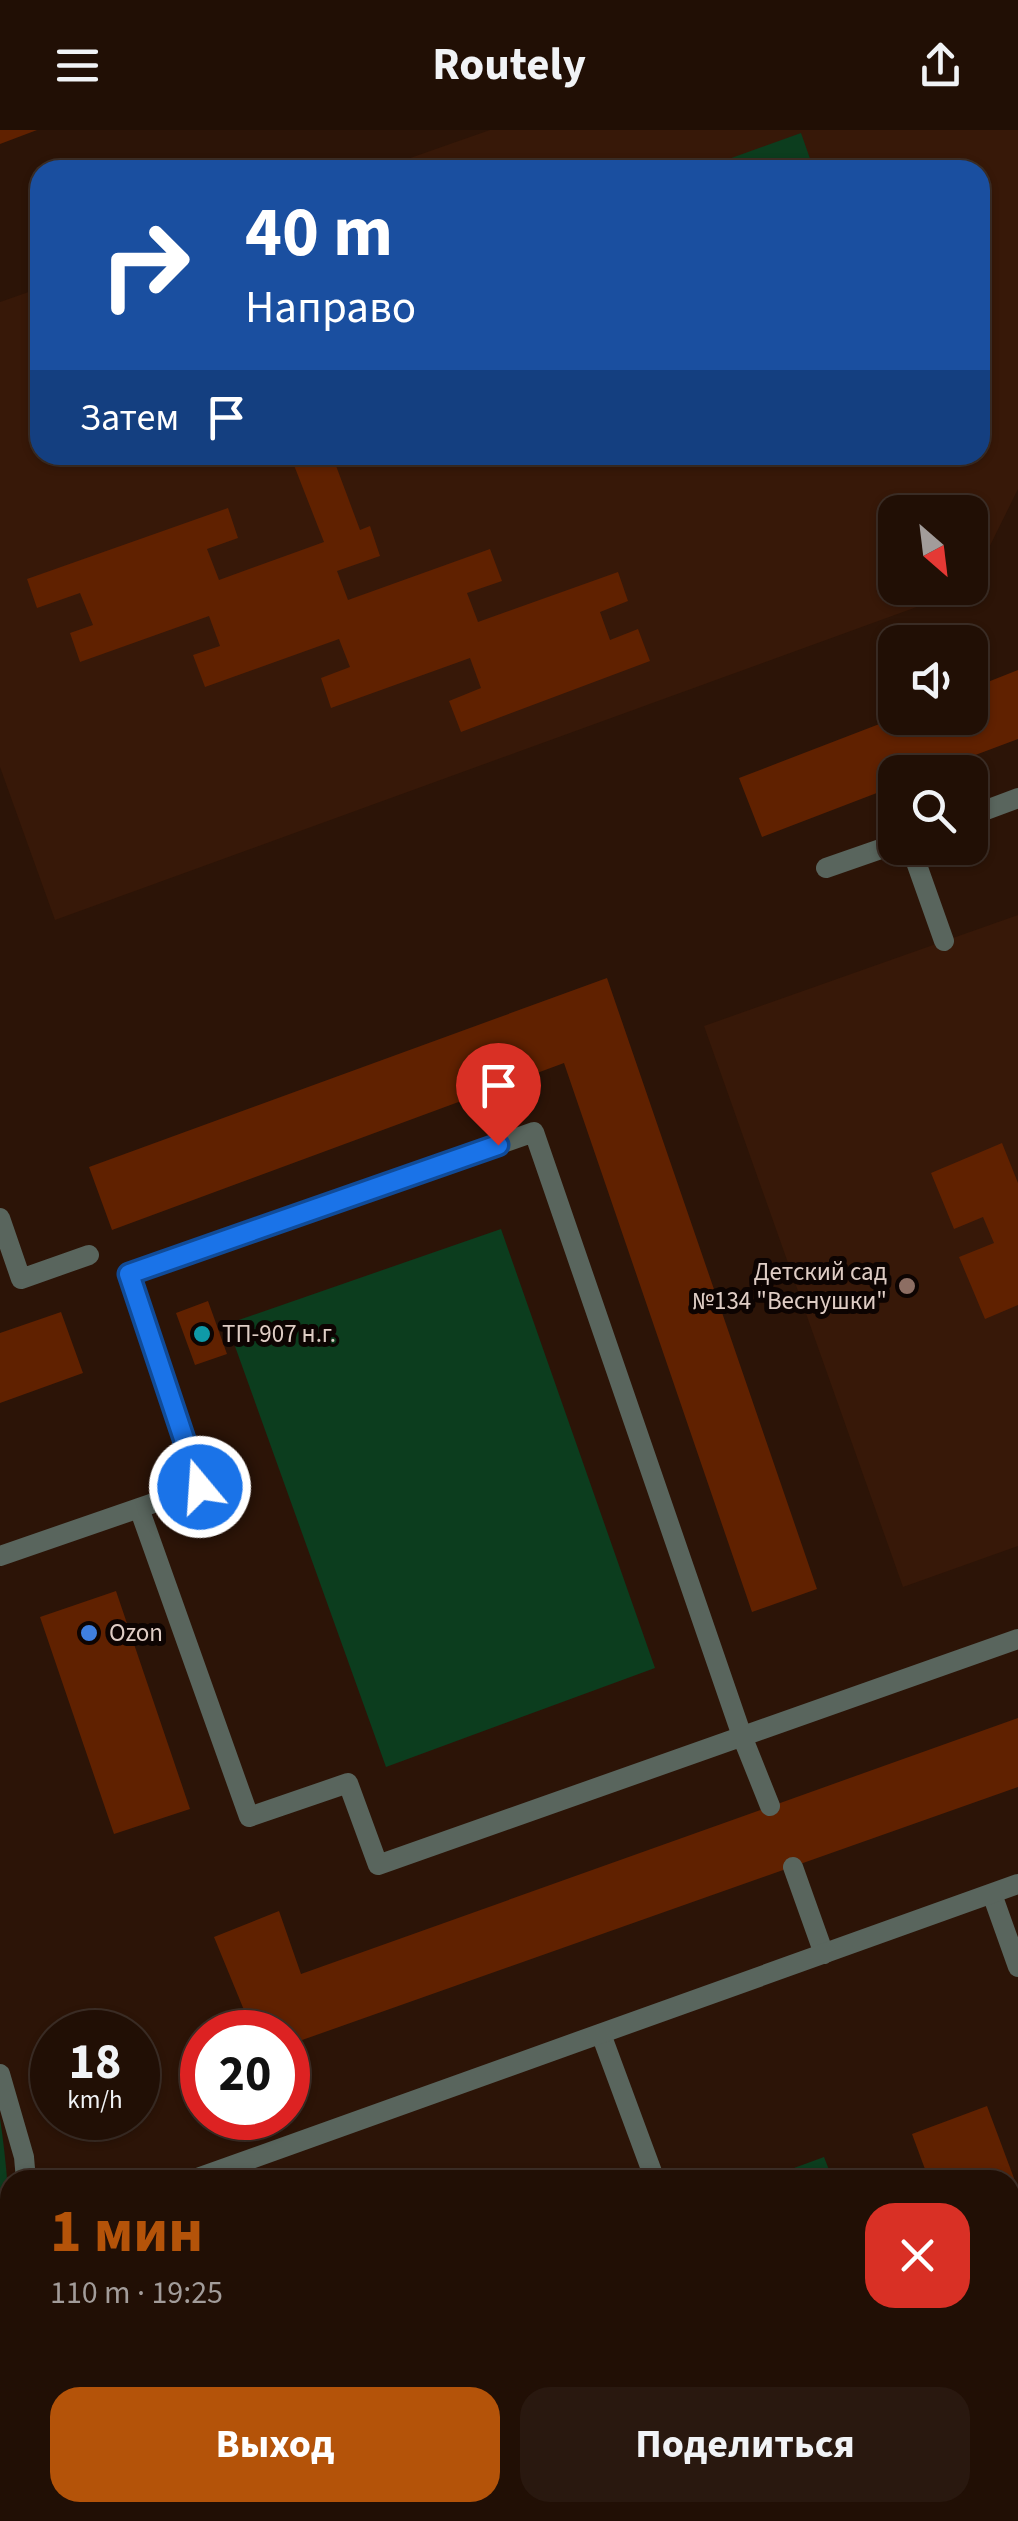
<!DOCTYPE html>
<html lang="ru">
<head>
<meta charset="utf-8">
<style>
  :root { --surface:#210f05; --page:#29180f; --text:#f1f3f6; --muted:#a29c9a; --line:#3e2f27; --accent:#b45309 }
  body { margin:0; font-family:"Source Sans 3",sans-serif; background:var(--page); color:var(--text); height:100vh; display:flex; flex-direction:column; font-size:38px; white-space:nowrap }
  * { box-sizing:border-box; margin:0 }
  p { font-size:32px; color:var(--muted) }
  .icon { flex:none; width:55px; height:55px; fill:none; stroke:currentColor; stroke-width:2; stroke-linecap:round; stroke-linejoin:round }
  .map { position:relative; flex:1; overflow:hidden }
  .sheet { position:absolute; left:0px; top:2040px; width:1020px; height:352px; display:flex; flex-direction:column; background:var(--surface); border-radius:30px 30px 0 0; box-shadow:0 2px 8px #0004,0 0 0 2px var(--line) }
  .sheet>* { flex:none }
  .banner { position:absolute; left:30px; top:30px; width:960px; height:305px; border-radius:30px; box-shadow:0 2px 8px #0004,0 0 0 2px var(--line); background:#1a4fa0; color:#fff; overflow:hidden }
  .needle { width:65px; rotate:152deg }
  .buttons { position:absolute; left:878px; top:365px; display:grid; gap:20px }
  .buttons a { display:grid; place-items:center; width:110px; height:110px; border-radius:20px; background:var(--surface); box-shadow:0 2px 8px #0004,0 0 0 2px var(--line); font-size:50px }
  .speed { position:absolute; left:30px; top:1880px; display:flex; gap:20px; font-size:50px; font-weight:700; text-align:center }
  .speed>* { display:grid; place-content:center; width:130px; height:130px; border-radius:50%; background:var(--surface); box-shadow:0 2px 8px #0004,0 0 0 2px var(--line); line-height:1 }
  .speed small { font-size:25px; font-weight:400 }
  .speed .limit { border:15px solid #d22; background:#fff; color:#111 }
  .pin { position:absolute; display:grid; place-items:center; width:85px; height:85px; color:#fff; margin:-102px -42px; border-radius:50% 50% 50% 0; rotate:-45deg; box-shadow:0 0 10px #0007 }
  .pin .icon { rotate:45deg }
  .me { position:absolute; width:110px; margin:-55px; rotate:342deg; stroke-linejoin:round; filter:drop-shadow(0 0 8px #0008) }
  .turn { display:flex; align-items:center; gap:35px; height:210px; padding:0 50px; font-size:45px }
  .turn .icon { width:130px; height:130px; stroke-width:2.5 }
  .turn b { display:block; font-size:70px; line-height:85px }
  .then { display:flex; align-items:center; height:95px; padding:0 50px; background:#0003; gap:20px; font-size:38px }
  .round { display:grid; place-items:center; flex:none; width:105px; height:105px; border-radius:30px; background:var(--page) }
  .overview { display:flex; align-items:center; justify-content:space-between; height:170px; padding:0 50px }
  h1 { font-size:60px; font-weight:700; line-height:75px; color:var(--accent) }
  .button { display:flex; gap:20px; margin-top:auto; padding:20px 50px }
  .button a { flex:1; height:115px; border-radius:30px; background:var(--accent); color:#fff; font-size:40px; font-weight:700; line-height:115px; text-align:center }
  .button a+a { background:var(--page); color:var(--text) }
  header { display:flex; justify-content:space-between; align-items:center; height:130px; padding:0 50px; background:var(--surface); font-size:45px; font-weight:700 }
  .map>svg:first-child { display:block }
  .built { fill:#371808 }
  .green { fill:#0c3d1e }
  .building { fill:#602100 }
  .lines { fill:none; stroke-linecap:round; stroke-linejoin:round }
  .lane { stroke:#59655d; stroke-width:20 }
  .street { stroke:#59655d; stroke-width:20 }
  .secondary { stroke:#7c9082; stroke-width:20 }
  .route-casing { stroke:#114b97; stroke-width:25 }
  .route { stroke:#1a73e8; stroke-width:18 }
  .education-dot { fill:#8d6e63; stroke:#0d0402; stroke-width:4 }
  .culture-dot { fill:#0f9aa8; stroke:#0d0402; stroke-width:4 }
  .shop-dot { fill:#3f7fe0; stroke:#0d0402; stroke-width:4 }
  .labels { text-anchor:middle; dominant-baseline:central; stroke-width:10; stroke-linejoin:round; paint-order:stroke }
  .poi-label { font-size:25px; fill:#dfcdc5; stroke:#0d0402; text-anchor:start }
</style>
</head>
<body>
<header><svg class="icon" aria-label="menu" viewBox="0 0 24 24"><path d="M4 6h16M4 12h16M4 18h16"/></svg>Routely<svg class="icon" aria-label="share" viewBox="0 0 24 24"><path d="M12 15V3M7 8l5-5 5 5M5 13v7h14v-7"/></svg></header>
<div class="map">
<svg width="1018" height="2391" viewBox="0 0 1018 2391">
  <rect width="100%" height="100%" fill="#2c1407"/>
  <!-- built -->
  <path class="built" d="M490 0H1018V359L970 456V382H895V458H969L55 790 0 637V172L40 158V325H980V40H376Z
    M1018 785V1416L903 1457 704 896Z"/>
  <!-- green -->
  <path class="green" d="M801 3 814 40H698Z
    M501 1099 655 1538 386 1637 227 1194Z
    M0 1988C11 2063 14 2139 5 2214L0 2199Z
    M824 2027 833 2050H761Z
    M58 2383H212L215 2391H57Z
    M276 2383H400L403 2391H285Z"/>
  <!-- building -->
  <path class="building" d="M0 0H37L0 14Z
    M290 325H332L360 400 370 396 380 426 337 441 348 470 490 419 502 451 467 463 478 492 618 442 628 471 600 482 610 510 638 499 650 531 461 602 449 571 481 558 470 528 331 578 321 548 350 537 339 509 205 557 193 525 220 516 209 486 80 532 70 503 93 495 80 463 37 478 27 449 228 378 238 408 207 419 219 450 324 412Z
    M1018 540V609L930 642H895V656L762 707 739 648 895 588H970V559Z
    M607 848 817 1459 752 1482 564 933 112 1100 89 1037Z
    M1002 1013 1018 1053V1175L985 1189 959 1127 994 1113 983 1087 954 1099 931 1043Z
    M208 1171 227 1224 195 1235 176 1183Z
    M61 1182 83 1243 0 1273V1203Z
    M116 1461 190 1679 114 1704 40 1487Z
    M1018 1588V1657L288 1915V1902H253L214 1807 279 1781 301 1844Z
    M987 1976 1018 2059V2161L1010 2164V2050H929L912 2004Z
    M406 2382H576L579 2391H409Z
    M837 2382H920L923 2391H840Z"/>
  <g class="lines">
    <!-- lane -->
    <path class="lane" d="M970 686 1018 668
      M911 718 944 811
      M826 738 895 714
      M0 1088 21 1149 89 1125
      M139 1378 249 1687 348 1653 378 1735 1018 1509
      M0 1426 200 1357 129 1144 534 1002 742 1606 770 1676
      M793 1737 824 1824
      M992 1764 1018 1837
      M601 1904 655 2050
      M1010 2247 1018 2244
      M773 2382 776 2391
      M978 2382 981 2391"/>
    <!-- street -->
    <path class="street" d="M0 1944 24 2027 26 2050
      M192 2050 1018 1754
      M0 2343 10 2266"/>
    <!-- secondary -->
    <path class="secondary" d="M0 2342 10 2371"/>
  </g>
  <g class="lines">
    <defs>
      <path id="route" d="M200 1357 129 1144 498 1015"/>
    </defs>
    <!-- route casing -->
    <use href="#route" class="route-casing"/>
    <!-- route -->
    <use href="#route" class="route"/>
  </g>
  <!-- markers -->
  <circle class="education-dot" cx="907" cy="1156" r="10"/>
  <circle class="culture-dot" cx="202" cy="1204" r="10"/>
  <circle class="shop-dot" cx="89" cy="1503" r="10"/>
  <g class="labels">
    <!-- poi labels -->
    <g class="poi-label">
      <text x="887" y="1142" text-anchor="end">Детский сад<tspan x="887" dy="29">№134 "Веснушки"</tspan></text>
      <text x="222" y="1204">ТП-907 н.г.</text>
      <text x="109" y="1503">Ozon</text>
    </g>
  </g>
</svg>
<div class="buttons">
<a><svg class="needle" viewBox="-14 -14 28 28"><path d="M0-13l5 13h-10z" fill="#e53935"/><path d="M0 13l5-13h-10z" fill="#a29c9a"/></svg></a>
<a><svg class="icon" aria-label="sound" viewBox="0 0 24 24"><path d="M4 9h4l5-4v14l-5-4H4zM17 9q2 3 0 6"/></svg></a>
<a><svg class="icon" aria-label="search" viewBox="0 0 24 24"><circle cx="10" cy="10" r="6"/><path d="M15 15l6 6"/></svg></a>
</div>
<div class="speed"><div>18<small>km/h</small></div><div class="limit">20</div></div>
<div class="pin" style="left:498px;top:1015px;background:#d93025"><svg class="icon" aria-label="arrive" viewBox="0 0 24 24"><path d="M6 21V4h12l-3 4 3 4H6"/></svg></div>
<svg class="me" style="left:200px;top:1357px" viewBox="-20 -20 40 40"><circle r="17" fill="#1a73e8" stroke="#fff" stroke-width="3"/><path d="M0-11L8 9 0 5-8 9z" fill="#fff"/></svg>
<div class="banner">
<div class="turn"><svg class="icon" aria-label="right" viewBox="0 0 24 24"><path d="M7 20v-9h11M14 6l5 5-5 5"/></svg><div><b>40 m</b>Направо</div></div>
<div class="then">Затем<svg class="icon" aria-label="arrive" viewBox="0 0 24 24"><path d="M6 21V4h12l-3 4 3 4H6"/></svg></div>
</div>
<section class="sheet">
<div class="overview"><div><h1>1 мин</h1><p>110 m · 19:25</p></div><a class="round" style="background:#d93025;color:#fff"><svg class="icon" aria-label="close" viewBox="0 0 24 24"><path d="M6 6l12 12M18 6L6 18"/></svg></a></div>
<div class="button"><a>Выход</a><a>Поделиться</a></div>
</section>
</div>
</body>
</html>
